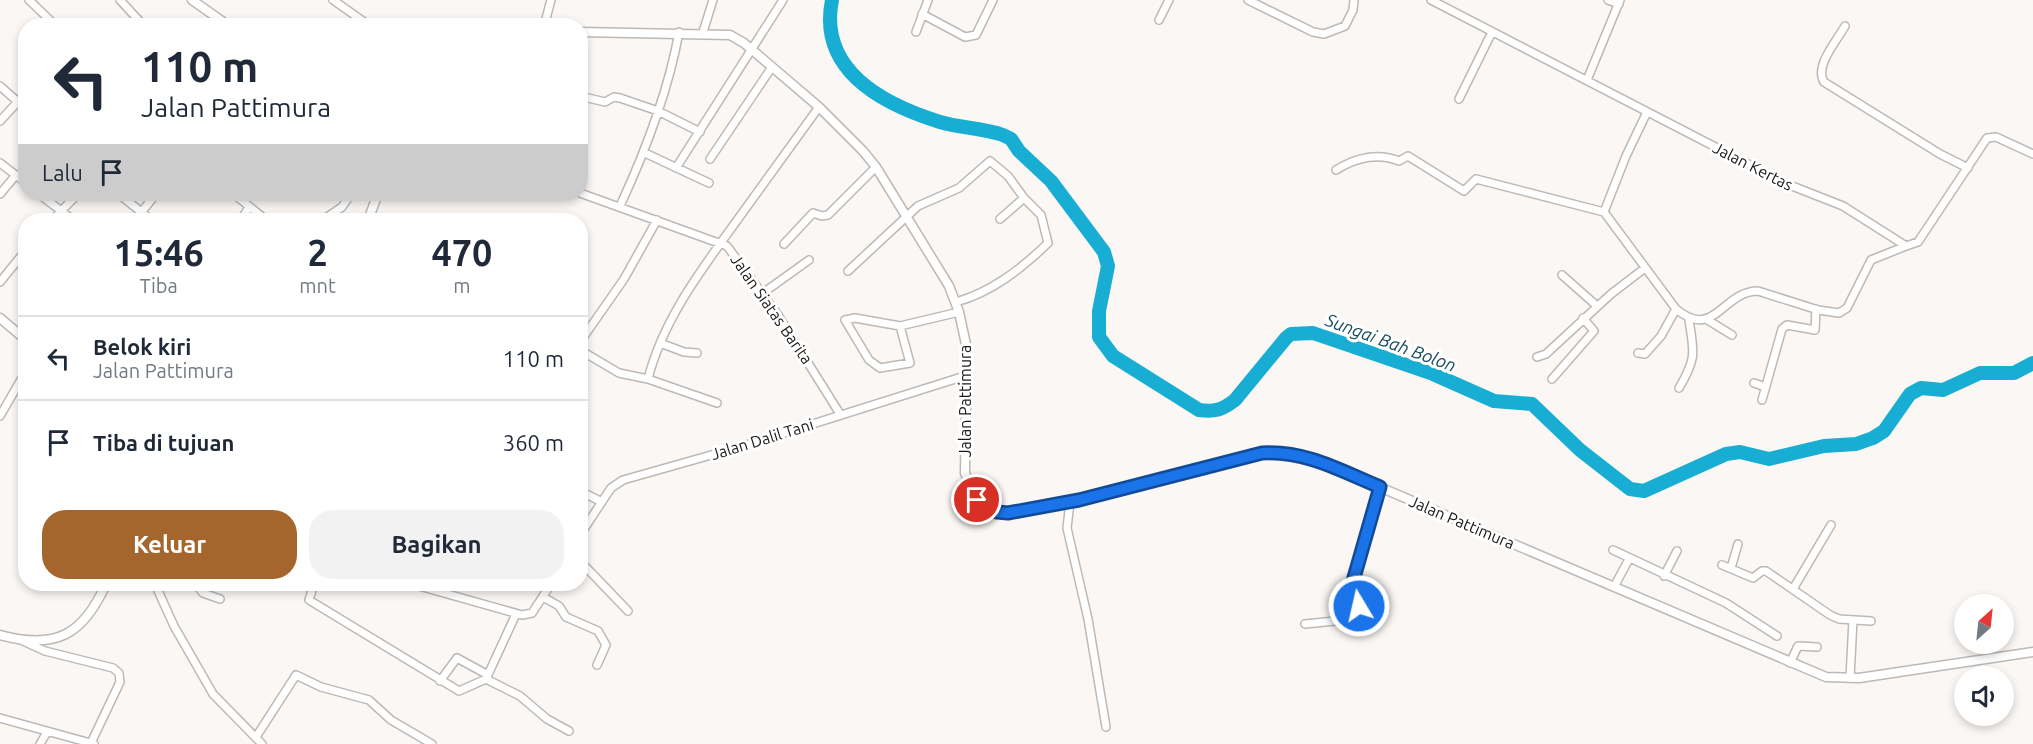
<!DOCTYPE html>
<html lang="id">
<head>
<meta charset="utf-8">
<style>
  :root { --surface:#fff; --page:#f2f2f3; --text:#1f2937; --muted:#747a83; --line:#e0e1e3; --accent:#a5662d }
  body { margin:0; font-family:Ubuntu,sans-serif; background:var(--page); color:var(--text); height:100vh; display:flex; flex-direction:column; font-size:22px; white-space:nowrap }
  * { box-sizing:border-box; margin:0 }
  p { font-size:20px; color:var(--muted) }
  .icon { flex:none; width:33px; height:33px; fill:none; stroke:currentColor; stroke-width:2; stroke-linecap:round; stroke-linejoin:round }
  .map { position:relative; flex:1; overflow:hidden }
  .panel { position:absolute; left:18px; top:213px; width:570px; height:378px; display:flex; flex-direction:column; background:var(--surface); border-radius:24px; box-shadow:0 3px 9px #0003 }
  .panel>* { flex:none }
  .guide { position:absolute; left:18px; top:18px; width:570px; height:183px; border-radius:24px; box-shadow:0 3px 9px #0003; background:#fff; color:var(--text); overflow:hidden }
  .needle { width:39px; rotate:27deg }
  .fabs { position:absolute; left:1954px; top:594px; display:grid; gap:12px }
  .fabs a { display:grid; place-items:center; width:60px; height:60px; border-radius:50%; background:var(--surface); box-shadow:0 3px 9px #0003; font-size:30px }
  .pin { position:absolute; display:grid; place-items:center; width:51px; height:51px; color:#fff; margin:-26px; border:3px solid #fff; border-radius:50%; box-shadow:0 2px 6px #0007 }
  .me { position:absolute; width:66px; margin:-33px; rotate:351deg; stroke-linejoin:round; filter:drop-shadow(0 0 4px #0008) }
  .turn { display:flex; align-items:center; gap:21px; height:126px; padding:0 24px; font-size:27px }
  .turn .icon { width:78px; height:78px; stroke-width:2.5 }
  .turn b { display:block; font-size:42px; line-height:51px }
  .then { display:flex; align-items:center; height:57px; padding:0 24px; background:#0003; gap:12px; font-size:22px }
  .eta { display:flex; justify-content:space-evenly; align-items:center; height:102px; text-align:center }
  .eta b { font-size:36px; font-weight:700; line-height:42px }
  .cta { display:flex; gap:12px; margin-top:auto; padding:12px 24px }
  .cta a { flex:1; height:69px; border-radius:24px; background:var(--accent); color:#fff; font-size:24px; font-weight:700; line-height:69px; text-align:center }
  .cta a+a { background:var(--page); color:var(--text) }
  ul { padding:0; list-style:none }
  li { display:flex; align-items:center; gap:18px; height:84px; padding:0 24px; border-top:2px solid var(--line) }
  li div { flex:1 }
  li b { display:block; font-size:22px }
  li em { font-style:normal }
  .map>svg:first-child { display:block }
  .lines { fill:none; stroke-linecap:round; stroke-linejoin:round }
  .river { stroke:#18aed4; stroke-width:14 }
  .minor-casing { stroke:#bdb9b6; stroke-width:10 }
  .tertiary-casing { stroke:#bdb9b6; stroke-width:11 }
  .minor { stroke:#fff; stroke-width:7 }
  .tertiary { stroke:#fff; stroke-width:8 }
  .route-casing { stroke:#114b97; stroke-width:15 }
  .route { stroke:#1a73e8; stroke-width:10 }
  .labels { text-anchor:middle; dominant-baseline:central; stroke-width:6; stroke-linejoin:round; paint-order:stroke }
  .street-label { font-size:16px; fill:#1a1817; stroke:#fff }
  .water-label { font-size:18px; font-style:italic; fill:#144b5b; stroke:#fff }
</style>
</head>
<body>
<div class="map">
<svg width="2033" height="744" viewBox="0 0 2033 744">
  <rect width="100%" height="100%" fill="#fbf7f4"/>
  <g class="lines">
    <!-- river -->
    <path class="river" d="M832 0C818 70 882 104 940 122 960 128 983 128 1003 135L1011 139 1019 151 1051 181 1104 252 1108 266 1099 311V337L1113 356 1199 410C1215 412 1222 410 1235 400L1286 338 1291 334 1313 333 1433 374 1494 401 1532 404 1580 450 1630 489 1644 491 1726 454 1740 452 1769 459 1824 446 1856 444 1873 438 1884 431 1910 394 1921 388 1943 390 1980 373H2014L2033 363"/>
    <defs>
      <path id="minor" d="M29 0 56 26
        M120 0 144 26
        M333 0 370 26
        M1248 0 1313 32 1324 34 1345 26 1353 10 1354 0
        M1431 0 1787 184 1843 206 1906 246 1918 242 1987 138 1996 137 2033 154
        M1608 0 1619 4
        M922 14 965 37 976 35 993 0
        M1159 20 1169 0
        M544 26 551 0
        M1845 26C1837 41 1814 66 1824 82L1940 154 1968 168
        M703 32 713 0
        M916 32 928 0
        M1587 80 1620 0
        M0 86 26 109
        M580 96 605 102 614 97 620 98 658 111 700 132
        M1459 99 1492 32
        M1647 112 1626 156 1604 212 1676 309C1715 341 1722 291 1758 291L1818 310 1839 313 1847 308 1871 260 1906 246
        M0 121 26 93
        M645 153 709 183
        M710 159 772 67
        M0 163 26 183
        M676 168 783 0
        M1336 170C1355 158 1378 152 1399 161L1408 156 1464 191 1476 179 1604 212
        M580 193 727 246 778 315 840 414
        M0 194 16 175
        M39 194 73 220
        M119 194 151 220
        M234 194 266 220
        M620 206C646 150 668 93 679 32
        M52 220 78 194
        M135 220 156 194
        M241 220 249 207
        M323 220 342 207 351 194
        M784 244 813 213 822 216 828 215 876 167
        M848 271 918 206 959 188 990 161 1008 176 1024 198 1000 219
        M1562 275 1597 306
        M0 282 26 250
        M763 293 809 260
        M956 302C992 292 1021 269 1048 243L1041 215 1024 198
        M1706 319 1732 335
        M900 326 910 363 880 368 869 360 845 320 855 318 900 326 959 312
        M580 342 624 279 657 220
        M660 343 684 352 697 353
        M580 350 619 373 648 379C663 319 702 269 738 219 765 182 792 144 819 107
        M1638 353 1645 354 1661 336 1676 309
        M1537 357 1546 354 1611 294 1645 268
        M648 379 717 403
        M1552 379 1594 331 1583 318
        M1754 383 1765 387
        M1679 388C1697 358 1694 352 1689 320
        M1762 400 1782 329 1787 325 1815 330 1816 309
        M0 416 26 371
        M580 491 602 502
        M1070 502 1067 528 1088 619 1106 727
        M580 535 611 488 623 480 743 446 968 375
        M1613 550 1726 603 1777 636
        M580 561 628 611
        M1722 565 1753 578 1762 571H1766L1830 615 1839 619 1871 621
        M1731 568 1738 544
        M1664 576 1677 551
        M155 584 174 626 213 694 262 744
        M196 584 203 593 220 599
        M314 584 309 600 459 691 486 679 516 614
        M412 584 522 615 532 613 551 584
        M1614 587 1629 559
        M1793 589 1831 525
        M543 597 559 606 566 617 598 631 606 645 597 665
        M1305 624 1345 620 1348 614 1358 608 1351 588 1380 487
        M23 641 45 651 113 668 119 673 120 682 91 743
        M1790 663 1798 646 1817 647
        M1850 678 1853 620
        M486 679 520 696 547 719 569 731
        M440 681 457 658 488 675
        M0 718 94 744
        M256 737 296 675 321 687 369 700 391 720 432 744
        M40 744 47 732"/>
      <path id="tertiary" d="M192 0 229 26
        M580 32 730 35 744 43 819 107 863 151 876 167 949 286 959 312 967 349 965 473 977 500 997 512 1008 513 1079 500 1261 453 1285 452 1316 460 1826 677 1859 678 2033 652
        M368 220 378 194
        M0 318 26 340
        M0 635C56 650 83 635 106 584"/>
    </defs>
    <!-- minor casing -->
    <use href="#minor" class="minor-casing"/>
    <!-- tertiary casing -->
    <use href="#tertiary" class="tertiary-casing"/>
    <!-- minor -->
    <use href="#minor" class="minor"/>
    <!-- tertiary -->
    <use href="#tertiary" class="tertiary"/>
  </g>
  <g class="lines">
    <defs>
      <path id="route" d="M977 500 997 512 1008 513 1079 500 1262 453C1307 451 1339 470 1380 487L1351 588 1359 606"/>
    </defs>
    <!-- route casing -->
    <use href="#route" class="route-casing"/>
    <!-- route -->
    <use href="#route" class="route"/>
  </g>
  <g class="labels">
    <!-- street labels -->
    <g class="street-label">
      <text transform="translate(1753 166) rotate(27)">Jalan Kertas</text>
      <text transform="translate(772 309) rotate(55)">Jalan Siatas Barita</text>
      <text transform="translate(965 401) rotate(-90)">Jalan Pattimura</text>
      <text transform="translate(762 439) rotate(-17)">Jalan Dalil Tani</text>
      <text transform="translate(1462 522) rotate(23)">Jalan Pattimura</text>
    </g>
    <!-- water labels -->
    <g class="water-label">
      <text transform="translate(1391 342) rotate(20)">Sungai Bah Bolon</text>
    </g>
  </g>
</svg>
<div class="fabs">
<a><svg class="needle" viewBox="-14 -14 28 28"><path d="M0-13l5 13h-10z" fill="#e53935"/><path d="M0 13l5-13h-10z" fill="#747a83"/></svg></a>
<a><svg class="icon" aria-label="sound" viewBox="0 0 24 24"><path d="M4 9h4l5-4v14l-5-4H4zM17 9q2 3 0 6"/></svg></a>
</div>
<div class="pin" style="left:977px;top:500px;background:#d93025"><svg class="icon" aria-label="arrive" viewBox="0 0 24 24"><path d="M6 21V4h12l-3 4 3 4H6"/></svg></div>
<svg class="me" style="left:1359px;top:606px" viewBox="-20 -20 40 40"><circle r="17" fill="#1a73e8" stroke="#fff" stroke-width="3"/><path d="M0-11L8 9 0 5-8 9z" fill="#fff"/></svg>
<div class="guide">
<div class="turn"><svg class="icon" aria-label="left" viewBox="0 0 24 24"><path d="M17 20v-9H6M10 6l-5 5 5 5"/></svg><div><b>110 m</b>Jalan Pattimura</div></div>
<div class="then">Lalu<svg class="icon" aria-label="arrive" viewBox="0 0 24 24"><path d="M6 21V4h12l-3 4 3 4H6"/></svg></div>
</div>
<section class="panel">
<div class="eta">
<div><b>15:46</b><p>Tiba</p></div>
<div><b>2</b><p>mnt</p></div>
<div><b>470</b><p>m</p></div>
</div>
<ul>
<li><svg class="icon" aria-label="left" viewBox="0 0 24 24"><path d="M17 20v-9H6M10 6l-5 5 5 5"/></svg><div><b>Belok kiri</b><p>Jalan Pattimura</p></div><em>110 m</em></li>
<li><svg class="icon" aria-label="arrive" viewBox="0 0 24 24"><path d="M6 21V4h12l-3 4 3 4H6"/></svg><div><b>Tiba di tujuan</b></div><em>360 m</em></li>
</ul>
<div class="cta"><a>Keluar</a><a>Bagikan</a></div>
</section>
</div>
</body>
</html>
